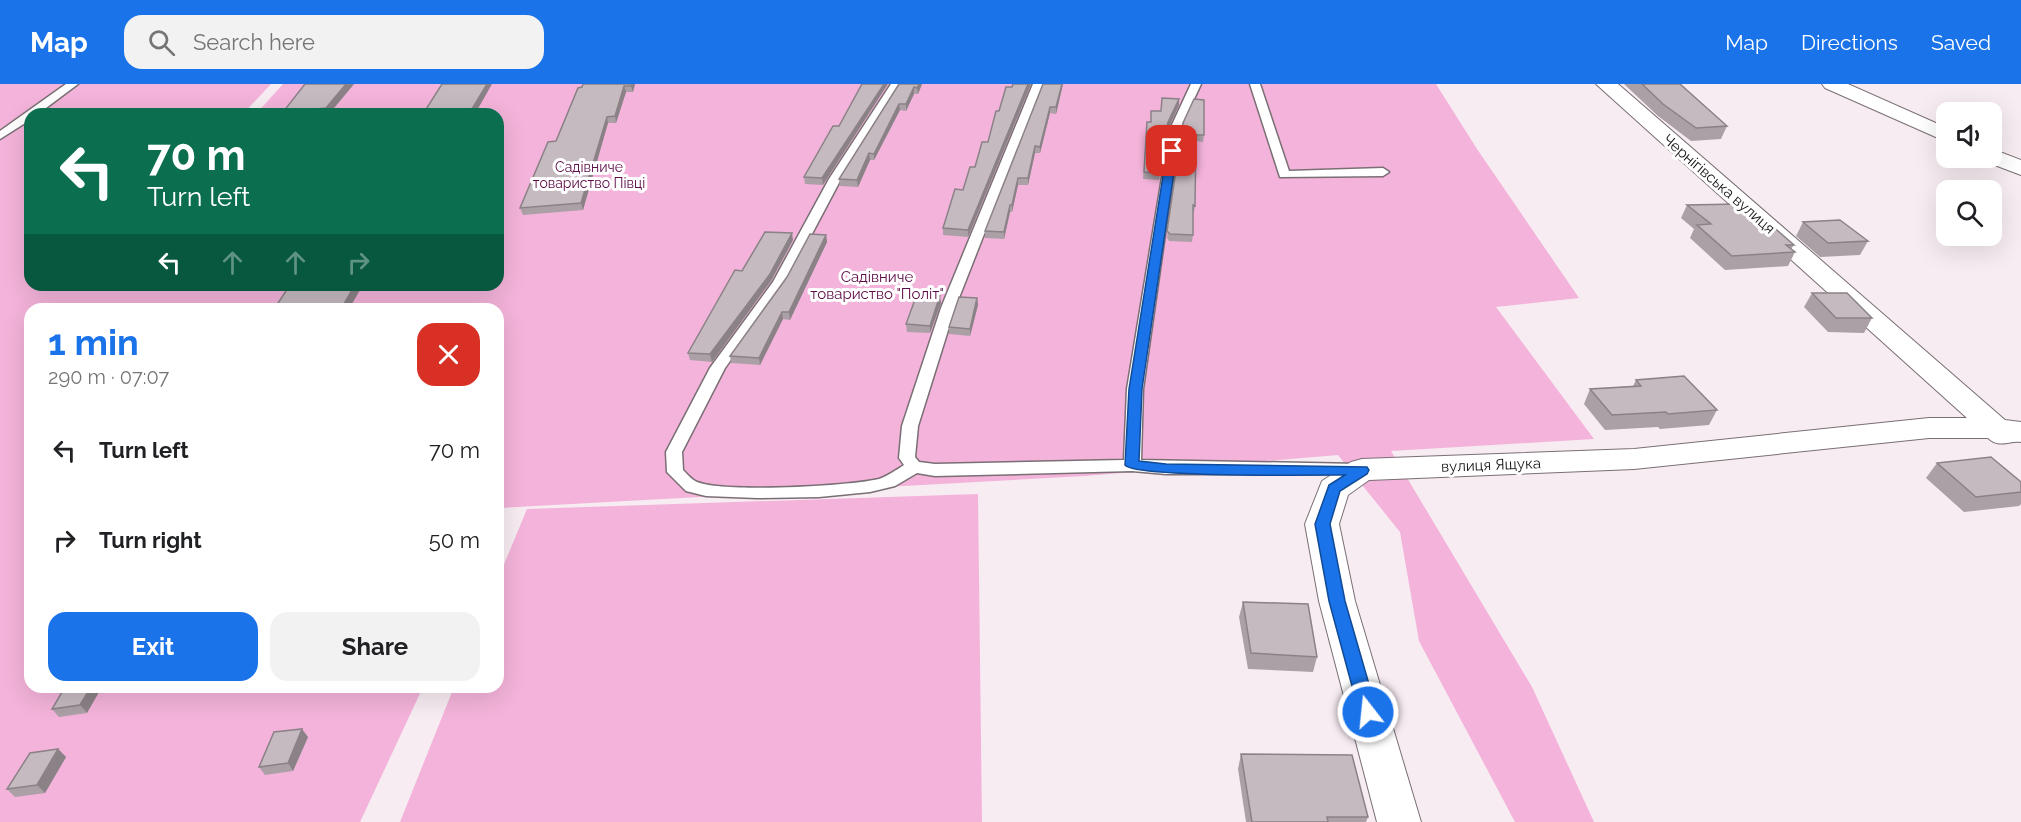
<!DOCTYPE html>
<html lang="en">
<head>
<meta charset="utf-8">
<style>
  :root { --surface:#fff; --page:#f2f2f2; --text:#202124; --muted:#757577; --accent:#1a73e8 }
  body { margin:0; font-family:Raleway,sans-serif; background:var(--page); color:var(--text); height:100vh; display:flex; flex-direction:column; font-size:22px; white-space:nowrap }
  * { box-sizing:border-box; margin:0 }
  p { font-size:20px; color:var(--muted) }
  .icon { flex:none; width:33px; height:33px; fill:none; stroke:currentColor; stroke-width:2; stroke-linecap:round; stroke-linejoin:round }
  .map { position:relative; flex:1; overflow:hidden }
  .drawer { position:absolute; left:24px; top:219px; width:480px; height:390px; display:flex; flex-direction:column; background:var(--surface); border-radius:18px; box-shadow:0 6px 24px #0002 }
  .drawer>* { flex:none }
  .top-card { position:absolute; left:24px; top:24px; width:480px; height:183px; border-radius:18px; box-shadow:0 6px 24px #0002; background:#0b6e4f; color:#fff; overflow:hidden }
  .tools { position:absolute; left:1936px; top:18px; display:grid; gap:12px }
  .tools a { display:grid; place-items:center; width:66px; height:66px; border-radius:12px; background:var(--surface); box-shadow:0 6px 24px #0002; font-size:30px }
  .pin { position:absolute; display:grid; place-items:center; width:51px; height:51px; color:#fff; margin:-26px; border-radius:12px; box-shadow:0 3px 9px #0006 }
  .me { position:absolute; width:66px; margin:-33px; rotate:344deg; stroke-linejoin:round; filter:drop-shadow(0 0 4px #0008) }
  .turn { display:flex; align-items:center; gap:21px; height:126px; padding:0 24px; font-size:27px }
  .turn .icon { width:78px; height:78px; stroke-width:2.5 }
  .turn b { display:block; font-size:42px; line-height:51px }
  .lanes { display:flex; align-items:center; height:57px; padding:0 24px; background:#0003; justify-content:center; gap:30px; direction:ltr }
  .lanes .off { opacity:.35 }
  .round { display:grid; place-items:center; flex:none; width:63px; height:63px; border-radius:18px; background:var(--page) }
  .head { display:flex; align-items:center; justify-content:space-between; height:102px; padding:0 24px }
  h1 { font-size:36px; font-weight:700; line-height:45px; color:var(--accent) }
  .button { display:flex; gap:12px; margin-top:auto; padding:12px 24px }
  .button a { flex:1; height:69px; border-radius:18px; background:var(--accent); color:#fff; font-size:24px; font-weight:700; line-height:69px; text-align:center }
  .button a+a { background:var(--page); color:var(--text) }
  ul { padding:0; list-style:none }
  li { display:flex; align-items:center; gap:18px; height:90px; padding:0 24px }
  li div { flex:1 }
  li b { display:block; font-size:22px }
  li em { font-style:normal }
  header { display:flex; align-items:center; gap:36px; box-sizing:border-box; height:84px; padding:0 30px; background:var(--accent); color:#fff }
  header strong { font-size:28px }
  nav { display:flex; gap:33px; margin-inline-start:auto; font-size:21px }
  .search { width:420px; height:54px; background:var(--page); display:flex; align-items:center; gap:15px; box-sizing:border-box; padding:0 21px; border-radius:18px; color:var(--muted); font-size:22px }
  .map>svg:first-child { display:block }
  .green { fill:#f4b3da }
  .lines { fill:none; stroke-linecap:round; stroke-linejoin:round }
  .service-casing { stroke:#796f74; stroke-width:3 }
  .minor-casing { stroke:#796f74; stroke-width:2 }
  .service { fill:#fff; fill-rule:evenodd }
  .minor { fill:#fff; fill-rule:evenodd }
  .wall { fill:#aaa0a6 }
  .shaded-wall { fill:#8b8287 }
  .building { fill:#c6bac1; stroke:#8b8287; stroke-width:1.5 }
  .route { fill:#1a73e8; stroke:#114b97; stroke-width:1.5 }
  .labels { text-anchor:middle; dominant-baseline:central; stroke-width:6; stroke-linejoin:round; paint-order:stroke }
  .far-park-label { font-size:14px; fill:#5d0b46; stroke:#fff }
  .street-label { font-size:15px; fill:#181517; stroke:#fff }
  .park-label { font-size:15px; fill:#5d0b46; stroke:#fff }
</style>
</head>
<body>
<header>
<strong>Map</strong>
<div class="search"><svg class="icon" aria-label="search" viewBox="0 0 24 24"><circle cx="10" cy="10" r="6"/><path d="M15 15l6 6"/></svg>Search here</div>
<nav><a>Map</a><a>Directions</a><a>Saved</a></nav>
</header>
<div class="map">
<svg width="2021" height="738" viewBox="0 0 2021 738">
  <rect width="100%" height="100%" fill="#f7ecf2"/>
  <!-- green -->
  <path class="green" d="M0 0H271L243 30H30V201H498V30H256L283 0H1436L1477 65 1579 214 1496 223 1594 355 1391 367 1532 603 1594 738H1515L1419 557 1400 448 1338 371 1085 392 501 424 498 417V225H30V603H423L360 738H0Z
    M978 410 982 738H400L454 603H498V495L527 425Z"/>
  <g class="lines">
    <defs>
      <path id="service" d="M66 0H78L38 30H30V36L0 55V47Z
        M891 0H901L841 95 786 199 725 284 682 368 683 386C687 390 692 396 697 398 725 409 849 402 879 395 888 392 896 386 904 381L899 374 902 342 941 224 1033 0H1043L955 224 918 342 915 373 919 378 935 380 1124 376 1127 305 1170 45 1191 0H1201L1180 45 1143 305 1141 376 1360 380 1366 382 1368 386 1366 390H1166L1132 387 935 392 917 389 895 402 870 408 819 413 757 414 706 412 686 407 667 388 666 368 710 284 773 198 829 95Z
        M1250 0H1260L1289 87 1383 84 1389 88 1383 92 1280 93Z"/>
      <path id="minor" d="M1596 0H1618L2005 336 2021 338V358C2009 356 2000 365 1988 354H1929L1634 385 1369 396 1348 411 1339 440 1355 517 1421 738H1377L1319 517 1305 440 1322 397 1351 378 1362 375 1634 365 1929 334H1967Z
        M1822 0H1848L1947 44V58L1825 4Z
        M1992 65 2021 76V91L1984 77 1982 74H1992Z"/>
    </defs>
    <!-- service casing -->
    <use href="#service" class="service-casing"/>
    <!-- minor casing -->
    <use href="#minor" class="minor-casing"/>
    <!-- service -->
    <use href="#service" class="service"/>
    <!-- minor -->
    <use href="#minor" class="minor"/>
  </g>
  <!-- wall -->
  <path class="wall" d="M354 0 329 30H284L283 28Z
    M635 0 633 8H626L616 39H608L583 126 523 131 520 124 556 57 578 4Z
    M899 0H922L918 10H914L906 27 900 26 874 76H870L858 103 840 102 839 95Z
    M1013 0H1031L968 153 943 151V144L988 58 999 27Z
    M1043 0H1063L1056 30 1050 29 1040 69H1035L1028 101H1018L1012 128H1010L1004 155 985 154V147Z
    M1624 0H1680L1727 42 1721 55 1691 57 1658 32Z
    M1179 21 1168 45 1159 96 1143 95 1147 38H1150L1161 27Z
    M1183 39 1204 51 1203 58 1196 57 1195 122 1194 128H1193V151L1192 158 1169 157 1167 154Z
    M839 42 823 101 805 100 804 93Z
    M1687 121 1794 161 1791 165 1795 168 1788 182 1725 186 1690 154 1694 145 1681 134Z
    M1803 138 1868 157 1860 171 1820 173 1796 152Z
    M826 151 827 158 790 236 783 235 760 281 731 279 730 272Z
    M793 156 771 197 712 278 690 276 688 269 742 187Z
    M1812 209 1872 234 1864 249 1828 248 1804 223Z
    M977 214 978 221 970 252 949 250V243Z
    M941 219 930 249 907 248 906 240Z
    M1636 296 1717 326 1709 341 1660 345 1658 343 1605 346 1584 320 1590 305 1633 302Z
    M1937 379 2021 398V420L2019 422 1964 428 1926 394Z
    M1243 518 1317 573 1313 588 1248 585 1239 533Z
    M65 603 87 629 59 633 52 625Z
    M308 653 293 687 265 691 259 683Z
    M58 665 66 673 45 709 15 713 7 705Z
    M1241 670 1368 733 1366 738H1246L1238 685Z"/>
  <!-- shaded-wall -->
  <path class="shaded-wall" d="M346 0H354L329 30 326 24Z
    M487 0H492L475 30H469Z
    M632 0H635L633 8 631 2Z
    M884 0H888L823 101 822 94Z
    M919 0H922L918 10 917 4Z
    M1028 0H1031L968 153V146Z
    M1062 0H1063L1056 30V23Z
    M624 2 626 8 616 39 615 32Z
    M914 3V10L906 27V20Z
    M1179 15V21L1168 45 1159 96 1168 38Z
    M899 20 900 26 874 76V70Z
    M1050 23V29L1040 69V63Z
    M607 33 608 39 583 126 581 119Z
    M1035 62V69L1028 101V94Z
    M869 69 870 76 858 103 857 96Z
    M1018 94V101L1012 128V121Z
    M1010 121V128L1004 155V148Z
    M792 149 793 156 771 197 712 278 710 270Z
    M826 151 827 158 790 236 789 228Z
    M355 201H363L349 225H341Z
    M940 211 941 219 930 249V242Z
    M977 214 978 221 970 252V245Z
    M782 228 783 235 760 281 759 274Z
    M91 603H102L87 629 80 621Z
    M302 645 308 653 293 687 288 679Z
    M58 665 66 673 45 709 37 701Z"/>
  <!-- building -->
  <path class="building" d="M305 0H346L326 24 283 28Z
    M442 0H487L469 30H423Z
    M583 0H632L631 2H624L615 32 607 33 581 119 520 124 548 58 556 57 578 4 582 3Z
    M862 0H884L822 94 804 93 833 42H839Z
    M899 0H919L917 4 914 3 906 20H899L874 70 869 69 857 96 839 95Z
    M1013 0H1028L968 146 943 144 955 105 963 106 970 83H975L982 58H988L996 27H999L1006 3H1012Z
    M1043 0H1062L1056 23H1050L1040 63 1035 62 1028 94H1018L1012 121H1010L1004 148 985 147Z
    M1642 0H1680L1727 42 1696 44 1663 20Z
    M1162 14 1179 15 1168 38 1160 89 1144 88 1147 38H1151V27H1161Z
    M1194 15 1204 16V51H1196L1195 122 1193 121V151L1170 150 1167 147 1183 39Z
    M1738 120 1760 140H1770L1794 161H1786L1795 168 1732 172 1697 141 1711 140 1687 121Z
    M1840 136 1868 157 1828 159 1803 138Z
    M765 148 792 149 770 190 710 270 688 269 735 186 742 187Z
    M810 150 826 151 789 228H782L759 274 730 272 787 193Z
    M290 201H355L341 225H274Z
    M1812 209H1847L1872 234H1836Z
    M917 210 940 211 930 242 906 240Z
    M959 213 977 214 970 245 949 243Z
    M1684 292 1717 326 1668 330 1666 328 1612 331 1590 305 1641 302 1636 296Z
    M1991 373 2021 398V408L1976 413 1937 379Z
    M1243 518 1308 520 1317 573 1251 569Z
    M65 603H91L80 621 52 625Z
    M302 645 288 679 259 683 274 648Z
    M58 665 37 701 7 705 30 669Z
    M1241 670 1352 671 1368 733H1327L1328 738H1252Z"/>
  <!-- route -->
  <path class="route" d="M1172 64 1177 67 1142 305 1139 377 1166 380 1367 383 1369 386 1367 390 1340 407 1330 440 1345 517 1377 628 1374 633 1368 635 1362 633 1359 628 1329 517 1315 440 1329 401 1345 391C1316 391 1135 394 1125 381L1129 305 1167 67Z"/>
  <g class="labels">
    <!-- far-park labels -->
    <g class="far-park-label">
      <text x="589" y="83">Садівниче<tspan x="589" dy="16">товариство Півці</tspan></text>
    </g>
    <!-- street labels -->
    <g class="street-label">
      <text transform="translate(1719 100) rotate(41)">Чернігівська вулиця</text>
      <text transform="translate(1491 381) rotate(-2)">вулиця Ящука</text>
    </g>
    <!-- park labels -->
    <g class="park-label">
      <text x="877" y="193">Садівниче<tspan x="877" dy="17">товариство "Політ"</tspan></text>
    </g>
  </g>
</svg>
<div class="tools">
<a><svg class="icon" aria-label="sound" viewBox="0 0 24 24"><path d="M4 9h4l5-4v14l-5-4H4zM17 9q2 3 0 6"/></svg></a>
<a><svg class="icon" aria-label="search" viewBox="0 0 24 24"><circle cx="10" cy="10" r="6"/><path d="M15 15l6 6"/></svg></a>
</div>
<div class="pin" style="left:1172px;top:67px;background:#d93025"><svg class="icon" aria-label="arrive" viewBox="0 0 24 24"><path d="M6 21V4h12l-3 4 3 4H6"/></svg></div>
<svg class="me" style="left:1368px;top:628px" viewBox="-20 -20 40 40"><circle r="17" fill="#1a73e8" stroke="#fff" stroke-width="3"/><path d="M0-11L8 9 0 5-8 9z" fill="#fff"/></svg>
<div class="top-card">
<div class="turn"><svg class="icon" aria-label="left" viewBox="0 0 24 24"><path d="M17 20v-9H6M10 6l-5 5 5 5"/></svg><div><b>70 m</b>Turn left</div></div>
<div class="lanes"><svg class="icon" aria-label="left" viewBox="0 0 24 24"><path d="M17 20v-9H6M10 6l-5 5 5 5"/></svg><svg class="icon off" aria-label="ahead" viewBox="0 0 24 24"><path d="M12 20V5M6 11l6-6 6 6"/></svg><svg class="icon off" aria-label="ahead" viewBox="0 0 24 24"><path d="M12 20V5M6 11l6-6 6 6"/></svg><svg class="icon off" aria-label="right" viewBox="0 0 24 24"><path d="M7 20v-9h11M14 6l5 5-5 5"/></svg></div>
</div>
<section class="drawer">
<div class="head"><div><h1>1 min</h1><p>290 m · 07:07</p></div><a class="round" style="background:#d93025;color:#fff"><svg class="icon" aria-label="close" viewBox="0 0 24 24"><path d="M6 6l12 12M18 6L6 18"/></svg></a></div>
<ul>
<li><svg class="icon" aria-label="left" viewBox="0 0 24 24"><path d="M17 20v-9H6M10 6l-5 5 5 5"/></svg><div><b>Turn left</b></div><em>70 m</em></li>
<li><svg class="icon" aria-label="right" viewBox="0 0 24 24"><path d="M7 20v-9h11M14 6l5 5-5 5"/></svg><div><b>Turn right</b></div><em>50 m</em></li>
</ul>
<div class="button"><a>Exit</a><a>Share</a></div>
</section>
</div>
</body>
</html>
